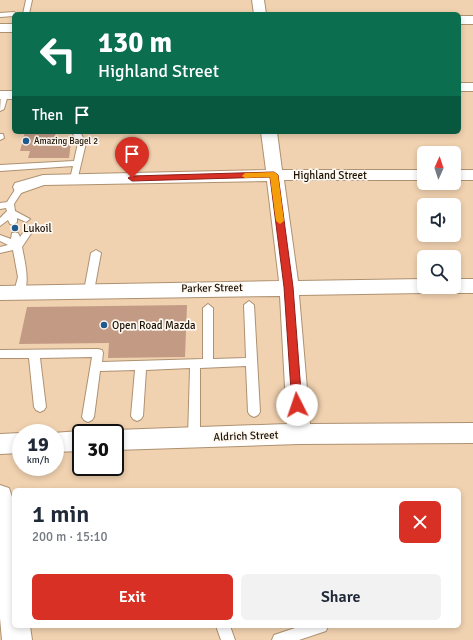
<!DOCTYPE html>
<html lang="en">
<head>
<meta charset="utf-8">
<style>
  :root { --surface:#fff; --page:#f2f2f3; --text:#1f2937; --muted:#747a83; --accent:#d93025 }
  body { margin:0; font-family:Signika,sans-serif; background:var(--page); color:var(--text); height:100vh; display:flex; flex-direction:column; font-size:15px; white-space:nowrap }
  * { box-sizing:border-box; margin:0 }
  p { font-size:13px; color:var(--muted) }
  .icon { flex:none; width:22px; height:22px; fill:none; stroke:currentColor; stroke-width:2; stroke-linecap:round; stroke-linejoin:round }
  .map { position:relative; flex:1; overflow:hidden }
  .details { position:absolute; left:12px; top:488px; width:449px; height:140px; display:flex; flex-direction:column; background:var(--surface); border-radius:6px; box-shadow:0 2px 6px #0003 }
  .details>* { flex:none }
  .hud { position:absolute; left:12px; top:12px; width:449px; height:122px; border-radius:6px; box-shadow:0 2px 6px #0003; background:#0b6e4f; color:#fff; overflow:hidden }
  .needle { width:26px; rotate:3deg }
  .controls { position:absolute; left:417px; top:146px; display:grid; gap:8px }
  .controls a { display:grid; place-items:center; width:44px; height:44px; border-radius:6px; background:var(--surface); box-shadow:0 2px 6px #0003; font-size:20px }
  .speed { position:absolute; left:12px; top:424px; display:flex; gap:8px; font-size:20px; font-weight:700; text-align:center }
  .speed>* { display:grid; place-content:center; width:52px; height:52px; border-radius:50%; background:var(--surface); box-shadow:0 2px 6px #0003; line-height:1 }
  .speed small { font-size:10px; font-weight:400 }
  .speed .limit { border:2px solid #111; border-radius:6px; background:#fff; color:#111 }
  .pin { position:absolute; display:grid; place-items:center; width:34px; height:34px; color:#fff; margin:-41px -17px; border-radius:50% 50% 50% 0; rotate:-45deg; box-shadow:0 0 4px #0007 }
  .pin .icon { rotate:45deg }
  .me { position:absolute; width:44px; margin:-22px; rotate:356deg; stroke-linejoin:round; filter:drop-shadow(0 0 3px #0008) }
  .turn { display:flex; align-items:center; gap:14px; height:84px; padding:0 20px; font-size:18px }
  .turn .icon { width:52px; height:52px; stroke-width:2.5 }
  .turn b { display:block; font-size:28px; line-height:34px }
  .then { display:flex; align-items:center; height:38px; padding:0 20px; background:#0003; gap:8px; font-size:15px }
  .round { display:grid; place-items:center; flex:none; width:42px; height:42px; border-radius:6px; background:var(--page) }
  .overview { display:flex; align-items:center; justify-content:space-between; height:68px; padding:0 20px }
  h1 { font-size:24px; font-weight:600; line-height:30px }
  .cta { display:flex; gap:8px; margin-top:auto; padding:8px 20px }
  .cta a { flex:1; height:46px; border-radius:6px; background:var(--accent); color:#fff; font-size:16px; font-weight:600; line-height:46px; text-align:center }
  .cta a+a { background:var(--page); color:var(--text) }
  .map>svg:first-child { display:block }
  .building { fill:#c39b85 }
  .lines { fill:none; stroke-linecap:round; stroke-linejoin:round }
  .service-casing { stroke:#ae9171; stroke-width:2 }
  .minor-casing { stroke:#ae9171; stroke-width:2 }
  .trunk-casing { stroke:#ae9171; stroke-width:2 }
  .service { fill:#fff; fill-rule:evenodd }
  .minor { fill:#fff; fill-rule:evenodd }
  .trunk { fill:#fff; fill-rule:evenodd }
  .route { fill:#d93025; stroke:#8d1f18 }
  .slow { fill:#f59e0b }
  .poi-dot { fill:#1e5a90; stroke:#fef8f1; stroke-width:1.5 }
  .labels { text-anchor:middle; dominant-baseline:central; stroke-width:3.5; stroke-linejoin:round; paint-order:stroke }
  .far-poi-label { font-size:9px; fill:#1d1306; stroke:#fef8f1; text-anchor:start }
  .street-label { font-size:11px; fill:#1d1306; stroke:#fef8f1 }
  .poi-label { font-size:11px; fill:#1d1306; stroke:#fef8f1; text-anchor:start }
</style>
</head>
<body>
<div class="map">
<svg width="473" height="640" viewBox="0 0 473 640">
  <rect width="100%" height="100%" fill="#f1d2b0"/>
  <!-- building -->
  <path class="building" d="M25 132H56L54 142H71L69 158H28L30 151H20Z
    M187 305 185 357 108 358 109 343 19 344 27 307Z"/>
  <g class="lines">
    <defs>
      <path id="service" d="M26 0H32L29 14H23Z
        M14 12 17 14H14V16L0 17V13Z
        M1 93H7L8 95 4 109 0 111Z
        M72 132H80L86 143 77 181 74 182 70 179 73 166 0 171V165L74 161 78 143Z
        M0 134H3L4 138 0 140Z
        M21 184 25 187 14 204 15 211 30 219 26 222 17 218V222L13 225 10 224 8 220 0 226V218L7 211 6 208 0 209V203L7 202 18 185Z
        M28 229 32 232 22 247C24 258 33 291 19 296L14 292 18 277 13 250 0 253V247L8 245 0 241V235L11 239 12 233H18L20 237 25 230Z
        M96 250 101 253 94 291 89 295 84 291 91 253Z
        M249 301 254 305 260 412 258 415 254 417 250 415 248 412 246 366 200 368V438L198 442 194 443 190 442 188 438 190 368 146 370 143 416 141 419 137 421 133 419 131 416 135 370 100 371 94 417 92 420 88 422 84 420 82 417 92 357 40 358 46 407 44 410 40 412 36 410 34 407 29 358H0V350L98 349 102 350 103 353 102 362 203 359V308L208 304 213 308V359L246 358 244 305Z
        M216 626H230L235 640H221Z
        M301 626H328L326 631 299 640H272L274 635Z"/>
      <path id="minor" d="M252 0H264L266 14H254Z
        M459 16H473V24H459Z
        M0 24H14V32H0Z
        M459 83H473V91H459Z
        M0 91H14V99H0Z
        M261 132H277L282 170H424V180H284L298 281 424 279V287H433L431 291 424 293 299 295 310 424 473 423V443L299 444 115 450V433H107L115 430 287 424 280 296 0 300V286L279 281 267 181 44 185 21 193 15 191 13 187 15 183 43 175 266 170Z
        M454 170H473V180H454Z
        M454 279H473V293H454L447 291 445 287H454Z
        M81 431 87 433H81V451L55 452V433H52Z
        M21 433V453L0 454V434Z"/>
      <path id="trunk" d="M0 485 9 488 14 503V626H30L32 640H2L0 618Z"/>
    </defs>
    <!-- service casing -->
    <use href="#service" class="service-casing"/>
    <!-- minor casing -->
    <use href="#minor" class="minor-casing"/>
    <!-- trunk casing -->
    <use href="#trunk" class="trunk-casing"/>
    <!-- service -->
    <use href="#service" class="service"/>
    <!-- minor -->
    <use href="#minor" class="minor"/>
    <!-- trunk -->
    <use href="#trunk" class="trunk"/>
  </g>
  <!-- route -->
  <path class="route" d="M274 172 278 175 293 287 302 405 297 409 292 405 284 287 270 177 132 181 128 178 132 176Z"/>
  <!-- slow -->
  <path class="slow" d="M274 172 278 175 284 221 280 224 276 221 270 177 245 178 242 176 245 173Z"/>
  <!-- markers -->
  <g class="poi-dot">
    <circle cx="26" cy="141" r="4"/>
    <circle cx="15" cy="228" r="4"/>
    <circle cx="104" cy="325" r="4"/>
  </g>
  <g class="labels">
    <!-- far-poi labels -->
    <g class="far-poi-label">
      <text x="34" y="141">Amazing Bagel 2</text>
    </g>
    <!-- street labels -->
    <g class="street-label">
      <text x="330" y="175">Highland Street</text>
      <text transform="translate(212 288) rotate(-1)">Parker Street</text>
      <text transform="translate(246 436) rotate(-2)">Aldrich Street</text>
    </g>
    <!-- poi labels -->
    <g class="poi-label">
      <text x="23" y="228">Lukoil</text>
      <text x="112" y="325">Open Road Mazda</text>
    </g>
  </g>
</svg>
<div class="controls">
<a><svg class="needle" viewBox="-14 -14 28 28"><path d="M0-13l5 13h-10z" fill="#e53935"/><path d="M0 13l5-13h-10z" fill="#747a83"/></svg></a>
<a><svg class="icon" aria-label="sound" viewBox="0 0 24 24"><path d="M4 9h4l5-4v14l-5-4H4zM17 9q2 3 0 6"/></svg></a>
<a><svg class="icon" aria-label="search" viewBox="0 0 24 24"><circle cx="10" cy="10" r="6"/><path d="M15 15l6 6"/></svg></a>
</div>
<div class="speed"><div>19<small>km/h</small></div><div class="limit">30</div></div>
<div class="pin" style="left:132px;top:178px;background:#d93025"><svg class="icon" aria-label="arrive" viewBox="0 0 24 24"><path d="M6 21V4h12l-3 4 3 4H6"/></svg></div>
<svg class="me" style="left:297px;top:405px" viewBox="-20 -20 40 40"><circle r="19" fill="#fff"/><path d="M0-13L10 11 0 6-10 11z" fill="#d93025"/></svg>
<div class="hud">
<div class="turn"><svg class="icon" aria-label="left" viewBox="0 0 24 24"><path d="M17 20v-9H6M10 6l-5 5 5 5"/></svg><div><b>130 m</b>Highland Street</div></div>
<div class="then">Then<svg class="icon" aria-label="arrive" viewBox="0 0 24 24"><path d="M6 21V4h12l-3 4 3 4H6"/></svg></div>
</div>
<section class="details">
<div class="overview"><div><h1>1 min</h1><p>200 m · 15:10</p></div><a class="round" style="background:#d93025;color:#fff"><svg class="icon" aria-label="close" viewBox="0 0 24 24"><path d="M6 6l12 12M18 6L6 18"/></svg></a></div>
<div class="cta"><a>Exit</a><a>Share</a></div>
</section>
</div>
</body>
</html>
